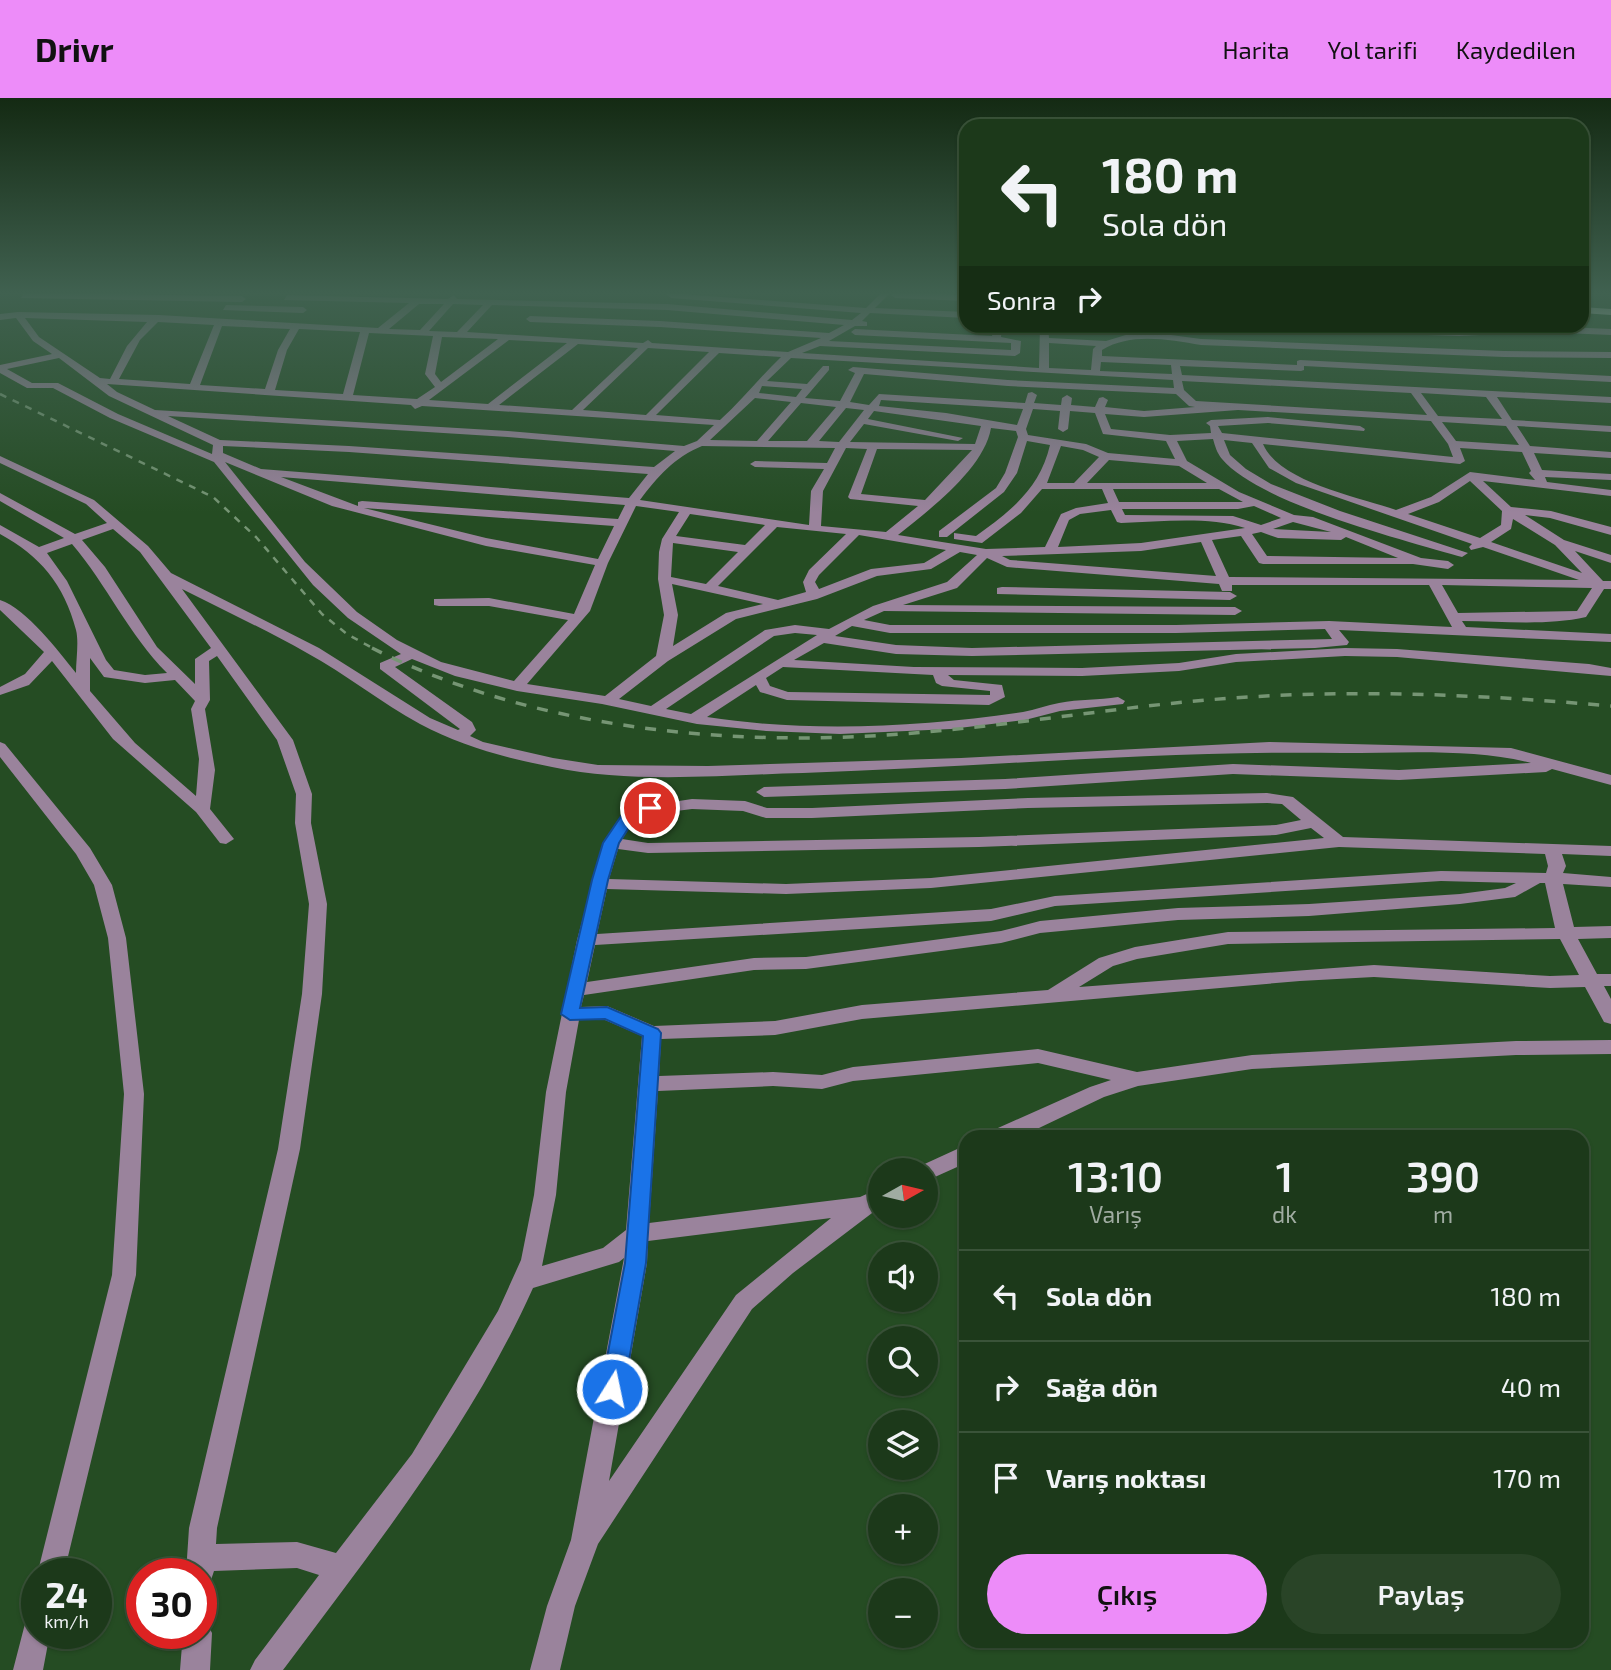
<!DOCTYPE html>
<html lang="tr">
<head>
<meta charset="utf-8">
<style>
  :root { --surface:#1c391a; --page:#294427; --text:#f1f3f6; --muted:#a0aca2; --line:#3a5339; --accent:#ed8cf9 }
  body { margin:0; font-family:"Exo 2",sans-serif; background:var(--page); color:var(--text); height:100vh; display:flex; flex-direction:column; font-size:26px; white-space:nowrap }
  * { box-sizing:border-box; margin:0 }
  p { font-size:23px; color:var(--muted) }
  .icon { flex:none; width:38px; height:38px; fill:none; stroke:currentColor; stroke-width:2; stroke-linecap:round; stroke-linejoin:round }
  .map { position:relative; flex:1; overflow:hidden }
  .side { position:absolute; left:959px; top:1032px; width:630px; height:518px; display:flex; flex-direction:column; background:var(--surface); border-radius:21px; box-shadow:0 2px 5px #0004,0 0 0 2px var(--line) }
  .side>* { flex:none }
  .guide { position:absolute; left:959px; top:21px; width:630px; height:214px; border-radius:21px; box-shadow:0 2px 5px #0004,0 0 0 2px var(--line); background:#1c391a; color:var(--text); overflow:hidden }
  .needle { width:46px; rotate:82deg }
  .buttons { position:absolute; left:868px; top:1060px; display:grid; gap:14px }
  .buttons a { display:grid; place-items:center; width:70px; height:70px; border-radius:50%; background:var(--surface); box-shadow:0 2px 5px #0004,0 0 0 2px var(--line); font-size:35px }
  .speed { position:absolute; left:21px; top:1460px; display:flex; gap:14px; font-size:35px; font-weight:700; text-align:center }
  .speed>* { display:grid; place-content:center; width:91px; height:91px; border-radius:50%; background:var(--surface); box-shadow:0 2px 5px #0004,0 0 0 2px var(--line); line-height:1 }
  .speed small { font-size:18px; font-weight:400 }
  .speed .limit { border:10px solid #d22; background:#fff; color:#111 }
  .pin { position:absolute; display:grid; place-items:center; width:60px; height:60px; color:#fff; margin:-30px; border:4px solid #fff; border-radius:50%; box-shadow:0 2px 7px #0007 }
  .me { position:absolute; width:77px; margin:-38px; rotate:10deg; stroke-linejoin:round; filter:drop-shadow(0 0 5px #0008) }
  .turn { display:flex; align-items:center; gap:24px; height:147px; padding:0 28px; font-size:32px }
  .turn .icon { width:91px; height:91px; stroke-width:2.5 }
  .turn b { display:block; font-size:49px; line-height:60px }
  .then { display:flex; align-items:center; height:66px; padding:0 28px; background:#0003; gap:14px; font-size:26px }
  .eta { display:flex; justify-content:space-evenly; align-items:center; height:119px; text-align:center }
  .eta b { font-size:42px; font-weight:600; line-height:49px }
  .primary-button { display:flex; gap:14px; margin-top:auto; padding:14px 28px }
  .primary-button a { flex:1; height:80px; border-radius:42px; background:var(--accent); color:#111; font-size:28px; font-weight:600; line-height:80px; text-align:center }
  .primary-button a+a { background:var(--page); color:var(--text) }
  ul { padding:0; list-style:none }
  li { display:flex; align-items:center; gap:21px; height:91px; padding:0 28px; border-top:2px solid var(--line) }
  li div { flex:1 }
  li b { display:block; font-size:26px }
  li em { font-style:normal }
  header { display:flex; align-items:center; gap:42px; box-sizing:border-box; height:98px; padding:0 35px; background:var(--accent); color:#111 }
  header strong { font-size:33px }
  nav { display:flex; gap:38px; margin-inline-start:auto; font-size:24px }
  .map>svg:first-child { display:block }
  .lines { fill:none; stroke-linecap:round; stroke-linejoin:round }
  .minor { fill:#9a839c; fill-rule:evenodd }
  .highway { fill:#f8edf9; fill-rule:evenodd }
  .rail-far1 { stroke:#769574; stroke-width:2.5; stroke-dasharray:7 7; stroke-linecap:butt }
  .rail { stroke:#769574; stroke-width:3.5; stroke-dasharray:11 11; stroke-linecap:butt }
  .route { fill:#1a73e8; stroke:#114b97; stroke-width:2 }
</style>
</head>
<body>
<header>
<strong>Drivr</strong>
<nav><a>Harita</a><a>Yol tarifi</a><a>Kaydedilen</a></nav>
</header>
<div class="map">
<svg width="1611" height="1572" viewBox="0 0 1611 1572">
  <rect width="100%" height="100%" fill="#254c23"/>
  <g class="lines">
    <!-- minor -->
    <path class="minor" d="M24 195 242 198 246 201 242 204 21 200Z
      M669 195 866 210 881 195H890L875 210 966 214V220L870 215 862 223 867 224V228H855L829 243 1011 252V245L855 237 851 234 855 231 992 238 994 228H1002L1001 239 1021 243 1020 255 1015 258 820 248 802 255 1010 268 1039 270 1040 228H1048L1049 240 1106 243 1129 236 1156 235 1201 241 1504 253 1611 254V260L1504 259 1201 247C1169 242 1132 234 1102 252V258L1297 267V263L1300 262 1611 278V284L1304 268V272L1301 273 1180 268 1182 277 1611 299V305L1497 299 1512 322 1611 328V334L1517 328 1530 348 1611 354V360L1534 355 1542 372 1611 376V382L1545 379 1547 384 1611 392V398L1483 383 1511 409 1551 413 1611 429V437L1550 420 1525 417 1564 442 1611 457V465L1575 453 1603 483H1611V491H1604L1586 519C1546 528 1502 523 1462 523L1466 529 1611 536V544L1339 532 1349 544 1347 547 1315 550 972 558 896 556 824 545 794 562 914 569 1082 570 1179 565 1236 556 1345 550 1397 551 1589 566 1611 570V578L1397 559 1345 558 1236 564 1179 573 1082 578 948 577 954 582 1002 587 1005 599 989 607 787 602 760 594 756 587 707 619C810 635 921 629 1023 614 1035 612 1047 607 1059 605 1079 601 1099 602 1118 599L1125 603 1123 606 1060 613 1025 622 951 631 840 636 766 633 697 626 602 606 517 593 455 578 412 561 395 569 472 624 476 632 470 638 483 644 553 660 598 667 708 668 961 660 1269 644 1511 650 1611 677V687L1552 671 1546 674 1399 682 1233 676 1005 691 764 699 756 694 764 689 1005 681 1233 666 1399 672 1531 665C1475 650 1401 655 1342 655 1163 652 983 669 803 675 721 677 633 686 552 669 506 660 461 648 420 626 381 605 346 576 307 555 266 532 224 512 182 491L293 642 312 696 311 725 327 806 322 896 300 1051 217 1430 216 1446 297 1444 336 1455 412 1356 498 1213 521 1162 534 1097 546 994 577 842 603 745 626 711 692 701 745 703 767 710H812L1028 700 1267 695 1293 699 1343 739 1611 748V758L1562 756 1566 768 1563 775 1611 779V789L1563 786 1574 829 1611 828V840L1578 841 1597 876H1611V888H1604L1611 901V926L1604 924 1585 889 1550 890 1374 879 1300 883 862 921 775 937 661 941 659 978 773 974 822 977 853 969 1038 951 1137 974 1252 957 1516 943 1611 942V956L1516 957 1252 971 1138 988 1104 999 1018 1040H987L989 1034 1090 989 1111 982 1038 965 853 983 822 991 773 988 658 993 649 1125 860 1099 880 1090V1109L793 1175 752 1211 598 1446 575 1508 560 1572H530L547 1508 571 1442 624 1160 619 1164 533 1190C470 1330 374 1450 283 1572H250L255 1562 319 1477 297 1470 214 1473 210 1485 201 1488V1475H186L189 1430 278 1051 302 896 309 806 295 725 296 696 277 642 217 558 209 563 210 602 205 611 215 672 210 711 234 741 226 746 220 745 196 714 113 641 52 563 29 587 0 597V589L25 576 44 554 0 512V502C27 511 59 554 76 575 76 562 79 544 76 532 64 486 40 458 0 436V427L39 449 64 440 0 403V395L75 436 107 425 86 406 0 365V358L94 402 148 448 171 475 319 550 430 620 458 632 460 631 380 571V565L401 556 348 520 313 487 214 364 110 320 53 290H27L0 275V267L52 256 33 243 16 220 0 222V216L18 214 159 217 378 230 409 205 284 202 287 197 448 201 454 197 457 201 667 206 852 222 861 215 671 200 667 197ZM419 206H444L420 232 389 231ZM453 206 483 207 457 234 429 233ZM492 207 667 212 844 227 829 235 660 223 530 218 526 221 530 224 660 229 821 240 788 254 652 245 648 242 643 245 467 234ZM25 220 147 224 127 248 110 281 100 280 39 239ZM158 224 214 227 190 286 119 281 140 242ZM222 228 290 231 278 252 265 291 200 287ZM299 231 360 234 343 296 275 292 287 252ZM369 235 433 238 425 276 435 289 417 301 353 297ZM442 239 498 241 441 284 435 276ZM509 242 567 245 488 306 429 302ZM1049 245 1096 248 1093 251 1091 272 1049 270ZM578 246 638 250 572 312 499 307ZM648 250 709 254 646 317 583 312ZM719 255 781 259C759 280 742 302 720 322L656 317ZM59 260 109 298 213 347 212 356 118 316 58 285H32L7 271ZM791 260 1173 282 1174 290 1008 282 853 269 848 272 855 275 840 303 805 300 829 272V268H823L807 286 767 283ZM1101 264 1171 267 1172 276 1100 273ZM864 276 1008 288 1176 296 1189 308 1195 309 1144 313 1105 309 1108 302 1103 299 1099 300 1095 309 1071 307 1072 300 1067 297 1062 300 1061 307 1034 305 1037 297 1032 294 1028 295 1025 305 879 296 869 307 850 304ZM1182 283 1411 295 1427 317 1196 303 1184 292ZM107 286 411 307 415 311 422 308 714 327 697 343 684 348 508 333 155 312 117 294ZM762 288 802 291 796 299 759 295ZM1421 295 1486 299 1502 321 1438 318ZM755 300 791 304 757 343 710 342ZM881 302 1023 311 1017 327 946 315 879 308ZM801 305 836 309 807 343H768ZM846 310 864 312 839 344 819 343ZM1033 311 1060 313 1058 331 1063 334 1068 331 1070 313 1095 315 1103 336 1166 343 1175 361 1108 355 1086 346 1028 337 1026 331ZM1238 312 1431 323 1448 346 1453 359 1222 335 1218 328 1268 325 1364 333 1365 331 1360 328 1268 319 1211 322 1206 325 1210 328 1211 335 1170 337 1111 331 1105 316 1144 319ZM874 313 981 328 975 346 850 344 864 326 958 343 963 340 868 321ZM168 318 508 339 675 353 654 369 349 348 220 342ZM1442 324 1506 328 1519 347 1456 343ZM991 330 1016 333 1018 339 1005 375 996 390 939 433V439H947L1004 394 1017 375 1027 343 1050 347C1040 390 1011 413 976 438L954 435V441L982 445 1021 415 1042 391H1102L1108 405 1076 410 1061 416 1045 449 986 451 898 437C929 412 984 371 991 330ZM1213 341C1215 348 1217 355 1222 361 1259 405 1400 441 1458 458L1462 459 1468 455 1340 413 1271 386 1246 371 1230 357 1224 342 1252 345 1269 370 1296 385 1472 446 1469 449 1471 452 1483 449 1579 482 1229 479 1212 442 1241 438 1259 465 1263 466H1413L1448 471 1454 467 1448 463 1421 460 1313 419 1294 417 1239 394 1187 363 1177 343ZM1263 346 1460 366 1465 363 1460 350 1522 354 1531 373 1529 375 1535 382 1470 374 1431 399 1396 412C1359 399 1279 384 1263 346ZM223 348 349 354 648 376 629 400 261 371 223 355ZM702 348 835 350 827 365 755 363 750 366 755 369 824 371 811 393 809 427 640 402C657 379 675 359 702 348ZM1061 348 1083 352 1099 359 1074 385H1047ZM846 350 867 351 848 399 850 401 918 408 886 434 821 428 823 393ZM877 351 972 352 925 402 861 396ZM1109 362 1179 368 1207 385H1087ZM225 364 332 408 486 448 595 467 574 516 489 500 434 501V507L439 508H489L568 522 514 583 441 564 397 542 357 514 305 464ZM281 379 625 407 618 421 362 403 358 404V408ZM1470 383 1502 413 1501 427 1480 440 1408 416 1439 404ZM1113 391H1219L1243 404H1119ZM636 408 679 414 662 441 659 454 658 481 664 517 656 558 605 598 527 586 590 513 608 465ZM1254 408 1281 420 1261 427 1233 418 1125 417 1122 411H1238ZM364 410 614 428 598 461 486 440ZM1111 412 1117 424 1121 425C1161 424 1207 418 1245 430L1141 445 1058 449 1069 422 1080 416ZM690 416 765 427 745 447 676 438ZM1513 421 1555 447 1582 475 1491 444 1511 431ZM1293 424 1331 434 1273 431ZM777 429 846 436 809 472 803 484 806 494 778 502 718 488ZM113 431 140 454 211 550 195 561V586L157 549 105 469 82 442ZM1261 434 1278 440 1341 442 1346 439 1398 460 1267 458 1252 436ZM859 437 946 452 924 465 871 471 819 491 815 484 819 477ZM1201 444 1216 478 1010 462 1002 458 1141 453ZM673 445 738 454 706 486 671 479ZM72 446C107 487 129 537 167 575L145 577 114 572 106 562 67 483 47 455ZM960 454 977 457 947 484 873 508 829 531 795 527 765 532 651 608 619 601 668 563 736 521 817 501 877 478 931 471ZM987 460 1007 469 1219 486 1222 493H1232V487H1429L1452 529 1329 523 1176 527H890L864 522 884 513 1235 517 1242 513 1235 509 903 507 957 490ZM672 486 763 506 726 515 673 548 678 517ZM1442 487 1592 490 1577 513 1458 515ZM852 528 890 535H1176L1325 531 1332 541 972 550 896 547 835 538ZM795 535 817 537 691 616 666 611 774 538ZM90 560 104 579 145 585 175 582 195 603 191 611 199 661 196 698 135 645 90 593ZM783 569 933 577 936 585 942 588 990 593V597L788 594 770 588 766 580ZM1267 705 1282 706 1301 722 1276 727 979 739 648 745 622 741 637 718 692 711 743 713 766 720H812L1028 710ZM1311 730 1324 740 931 780 786 786 609 781 618 751 648 755 979 749 1276 737ZM1339 749 1545 756 1548 768 1546 775 1441 773 1055 798 991 811 597 836 607 791 786 796 931 790ZM1441 783 1516 785 1505 790 1460 796 1309 806 1178 810 1040 823 1001 833 806 859 754 860 587 884 595 847 991 823 1055 808ZM1540 785H1545L1555 830 1228 834 1135 849 1099 860 1048 892 862 907 775 923 654 928 607 908 581 909 584 897 754 872 806 871 1001 845 1040 835 1178 822 1309 818 1460 806 1515 799ZM1560 841 1579 877 1550 878 1374 867 1079 889 1113 868 1137 861 1228 846ZM579 922H605L642 938 626 1132 603 1150 542 1168 556 1097 566 994ZM831 1120 736 1197 609 1383 647 1165 648 1143Z
      M893 195 966 197V203L895 200 891 197Z
      M226 207 303 209 307 212 303 215 223 212Z
      M1230 228 1459 232 1541 228 1611 231V237L1541 234 1459 238 1234 231Z
      M1002 489 1230 494 1237 498 1230 502 997 496V490Z
      M0 644 5 646 90 750 112 787 126 840 144 996 136 1177 64 1475 37 1477 112 1177 124 996 108 840 94 787 76 756 0 659Z
      M966 1047V1065L926 1083V1073H916L918 1069Z
      M37 1514V1535H50L43 1572H13L27 1518Z
      M201 1522 207 1525 212 1535 210 1572H180L183 1535H201Z"/>
    <!-- highway -->
    <path class="highway" d="M1582 209 1611 211V217L1582 215Z"/>
    <!-- rail-far1 -->
    <path class="rail-far1" d="M0 296 213 399 256 439 322 516 347 536 376 552"/>
    <!-- rail -->
    <path class="rail" d="M372 550C537 634 745 651 926 634 1029 625 1131 607 1233 600 1360 591 1485 597 1611 608"/>
  </g>
  <!-- sky -->
  <linearGradient id="sky" x2="0" y2="1"><stop stop-color="#142a13"/><stop offset="0.47" stop-color="#406150"/><stop offset="1" stop-color="#406150" stop-opacity="0"/></linearGradient>
  <rect width="1611" height="415" fill="url(#sky)"/>
  <!-- route -->
  <path class="route" d="M650 706 658 710 655 714 637 717 619 745 608 782 580 910 607 909 658 931 661 935 646 1165 624 1291 620 1298 612 1301 604 1298 601 1291 625 1165 643 938 605 921 570 922 561 916 592 782 603 745 626 711Z"/>
</svg>
<div class="buttons">
<a><svg class="needle" viewBox="-14 -14 28 28"><path d="M0-13l5 13h-10z" fill="#e53935"/><path d="M0 13l5-13h-10z" fill="#a0aca2"/></svg></a>
<a><svg class="icon" aria-label="sound" viewBox="0 0 24 24"><path d="M4 9h4l5-4v14l-5-4H4zM17 9q2 3 0 6"/></svg></a>
<a><svg class="icon" aria-label="search" viewBox="0 0 24 24"><circle cx="10" cy="10" r="6"/><path d="M15 15l6 6"/></svg></a>
<a><svg class="icon" aria-label="layers" viewBox="0 0 24 24"><path d="M12 4l9 5-9 5-9-5zM3 14l9 5 9-5"/></svg></a>
<a>+</a>
<a>−</a>
</div>
<div class="speed"><div>24<small>km/h</small></div><div class="limit">30</div></div>
<div class="pin" style="left:650px;top:710px;background:#d93025"><svg class="icon" aria-label="arrive" viewBox="0 0 24 24"><path d="M6 21V4h12l-3 4 3 4H6"/></svg></div>
<svg class="me" style="left:612px;top:1291px" viewBox="-20 -20 40 40"><circle r="17" fill="#1a73e8" stroke="#fff" stroke-width="3"/><path d="M0-11L8 9 0 5-8 9z" fill="#fff"/></svg>
<div class="guide">
<div class="turn"><svg class="icon" aria-label="left" viewBox="0 0 24 24"><path d="M17 20v-9H6M10 6l-5 5 5 5"/></svg><div><b>180 m</b>Sola dön</div></div>
<div class="then">Sonra<svg class="icon" aria-label="right" viewBox="0 0 24 24"><path d="M7 20v-9h11M14 6l5 5-5 5"/></svg></div>
</div>
<section class="side">
<div class="eta">
<div><b>13:10</b><p>Varış</p></div>
<div><b>1</b><p>dk</p></div>
<div><b>390</b><p>m</p></div>
</div>
<ul>
<li><svg class="icon" aria-label="left" viewBox="0 0 24 24"><path d="M17 20v-9H6M10 6l-5 5 5 5"/></svg><div><b>Sola dön</b></div><em>180 m</em></li>
<li><svg class="icon" aria-label="right" viewBox="0 0 24 24"><path d="M7 20v-9h11M14 6l5 5-5 5"/></svg><div><b>Sağa dön</b></div><em>40 m</em></li>
<li><svg class="icon" aria-label="arrive" viewBox="0 0 24 24"><path d="M6 21V4h12l-3 4 3 4H6"/></svg><div><b>Varış noktası</b></div><em>170 m</em></li>
</ul>
<div class="primary-button"><a>Çıkış</a><a>Paylaş</a></div>
</section>
</div>
</body>
</html>
